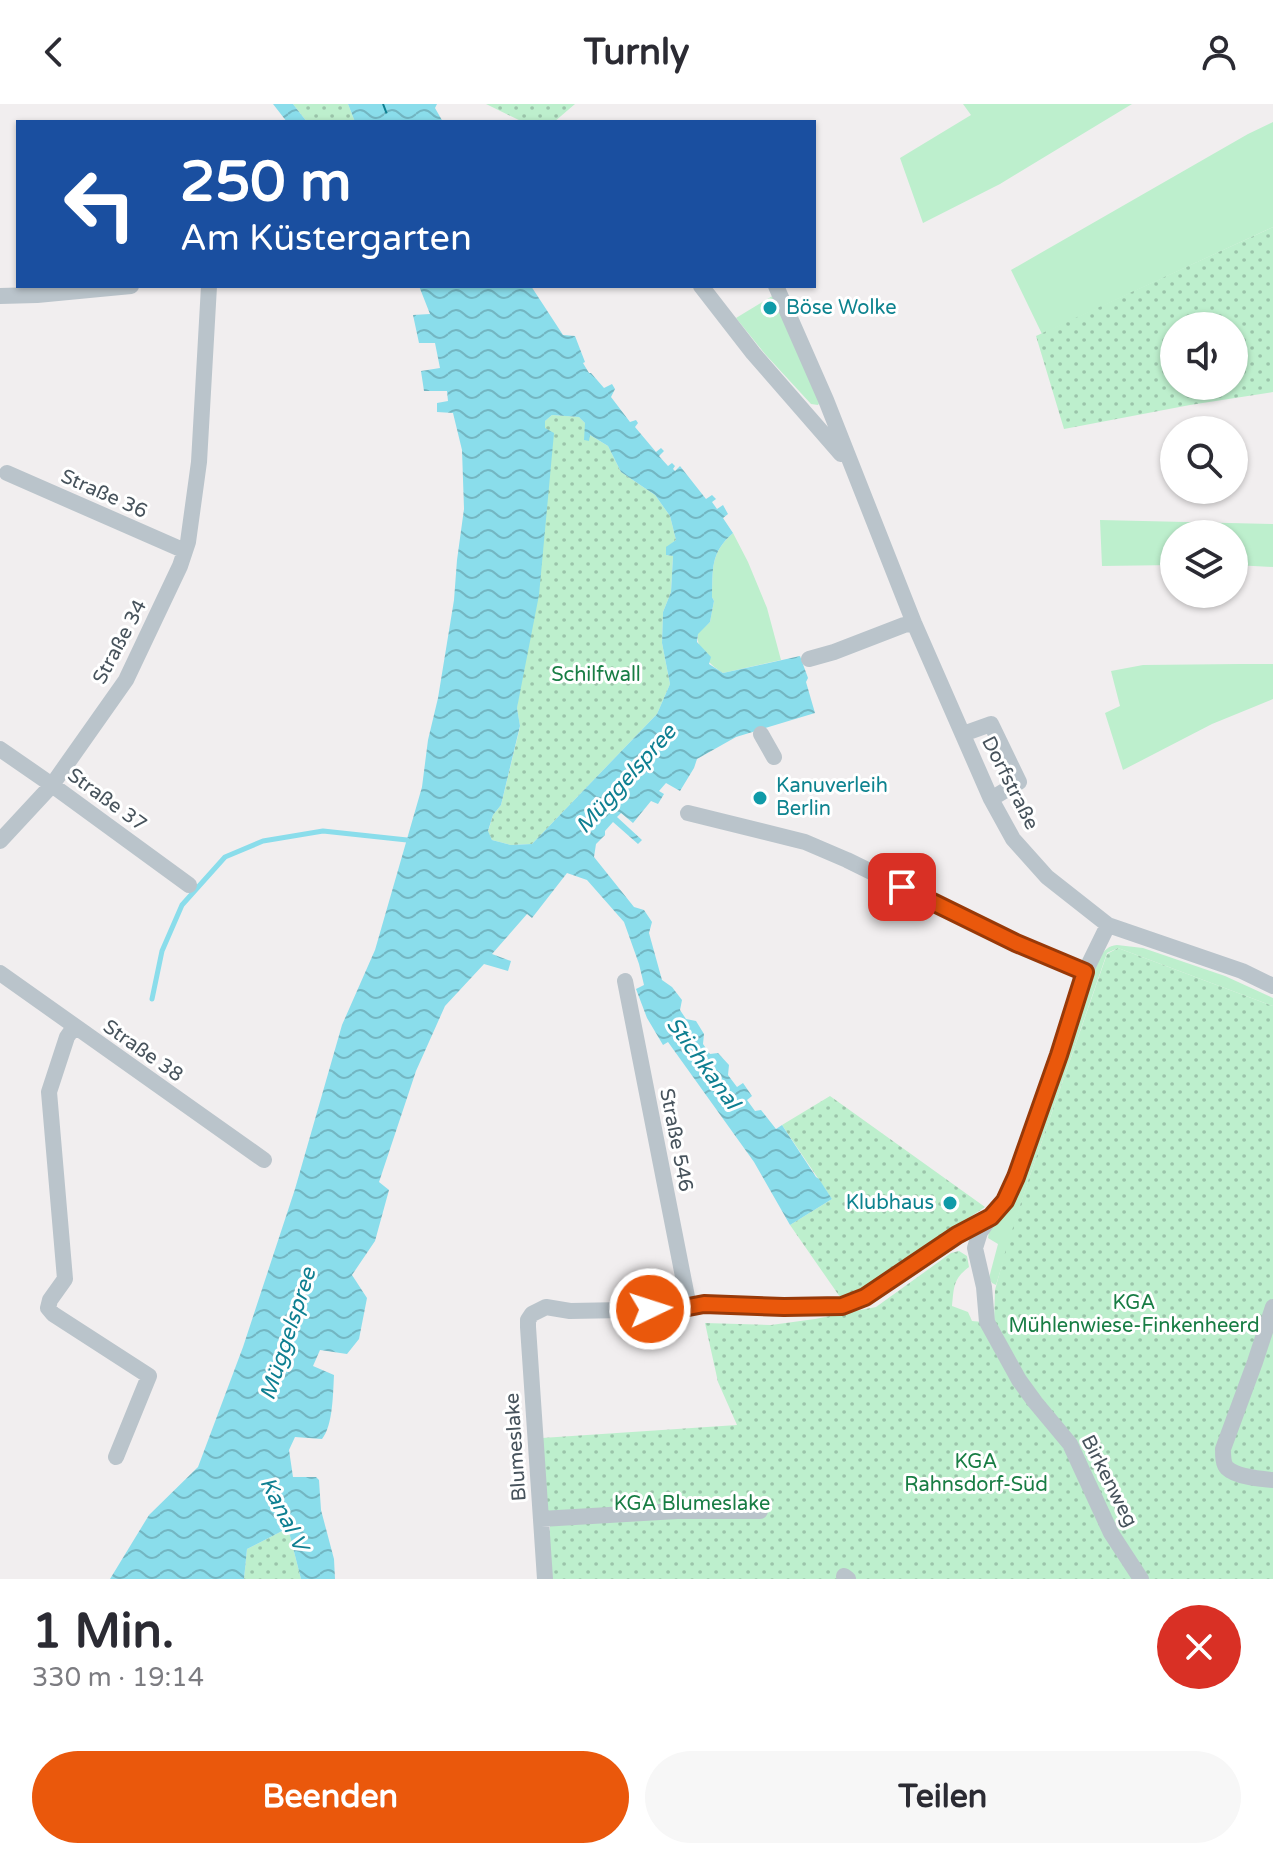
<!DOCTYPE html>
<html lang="de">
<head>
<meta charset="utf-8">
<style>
  :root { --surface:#fff; --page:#f7f7f7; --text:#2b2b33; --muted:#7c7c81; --accent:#ea580c }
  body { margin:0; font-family:"Varela Round",sans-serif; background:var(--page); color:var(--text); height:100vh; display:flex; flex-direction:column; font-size:30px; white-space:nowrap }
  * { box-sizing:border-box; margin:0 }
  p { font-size:26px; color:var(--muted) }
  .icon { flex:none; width:44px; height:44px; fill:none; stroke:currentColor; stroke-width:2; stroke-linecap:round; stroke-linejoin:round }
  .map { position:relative; height:1475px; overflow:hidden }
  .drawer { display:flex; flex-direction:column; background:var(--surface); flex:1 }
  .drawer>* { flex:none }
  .banner { position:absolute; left:16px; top:16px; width:800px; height:168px; border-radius:0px; box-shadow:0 2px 6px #0004; background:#1a4fa0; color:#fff; overflow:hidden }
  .tools { position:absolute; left:1160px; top:208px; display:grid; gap:16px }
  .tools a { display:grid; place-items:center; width:88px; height:88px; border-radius:50%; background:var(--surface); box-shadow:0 2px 6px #0004; font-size:40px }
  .pin { position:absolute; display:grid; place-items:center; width:68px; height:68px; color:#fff; margin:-34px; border-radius:16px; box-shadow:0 4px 12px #0006 }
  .me { position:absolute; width:88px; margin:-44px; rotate:86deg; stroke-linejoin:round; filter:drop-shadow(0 0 6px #0008) }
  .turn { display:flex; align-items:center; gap:28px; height:168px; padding:0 32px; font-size:36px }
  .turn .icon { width:104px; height:104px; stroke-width:2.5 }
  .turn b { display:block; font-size:56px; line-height:68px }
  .round { display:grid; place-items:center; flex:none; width:84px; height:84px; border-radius:42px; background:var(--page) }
  .headline { display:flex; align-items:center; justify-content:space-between; height:136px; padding:0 32px }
  h1 { font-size:48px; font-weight:700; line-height:60px }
  .cta { display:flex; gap:16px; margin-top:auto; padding:16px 32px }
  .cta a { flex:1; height:92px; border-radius:48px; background:var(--accent); color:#fff; font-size:32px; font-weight:700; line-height:92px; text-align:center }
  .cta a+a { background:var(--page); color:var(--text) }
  header { display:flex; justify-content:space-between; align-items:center; height:104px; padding:0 32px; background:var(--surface); font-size:36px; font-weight:700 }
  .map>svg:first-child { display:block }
  .grass { fill:#bdefcd }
  .park { fill:url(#park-dots); fill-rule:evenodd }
  .water { fill:url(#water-waves); fill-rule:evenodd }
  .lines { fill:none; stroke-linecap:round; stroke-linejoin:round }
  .stream { stroke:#8addeb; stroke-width:5 }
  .ferry { stroke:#0e7f91; stroke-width:2; stroke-dasharray:10 8; stroke-linecap:butt }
  .minor { stroke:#bac4cb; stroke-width:16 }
  .route-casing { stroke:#983908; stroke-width:20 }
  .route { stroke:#ea580c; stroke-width:14 }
  .culture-dot { fill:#0f9aa8; stroke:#fff; stroke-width:3 }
  .labels { text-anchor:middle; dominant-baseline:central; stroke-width:6; stroke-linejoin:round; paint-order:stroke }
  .culture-label { font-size:20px; fill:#0d838f; stroke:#fff; text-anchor:start }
  .street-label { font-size:20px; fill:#47535c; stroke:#fff }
  .park-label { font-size:20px; fill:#187d44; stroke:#fff }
  .water-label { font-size:22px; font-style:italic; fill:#0e7f91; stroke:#fff }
</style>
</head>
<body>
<header><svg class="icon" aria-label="back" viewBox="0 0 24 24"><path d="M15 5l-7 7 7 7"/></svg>Turnly<svg class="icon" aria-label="person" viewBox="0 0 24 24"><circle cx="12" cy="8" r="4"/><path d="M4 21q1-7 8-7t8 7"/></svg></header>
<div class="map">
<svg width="1273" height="1475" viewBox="0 0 1273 1475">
  <defs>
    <pattern id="park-dots" width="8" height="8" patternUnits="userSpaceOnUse" patternTransform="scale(2)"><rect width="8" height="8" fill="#bdefcd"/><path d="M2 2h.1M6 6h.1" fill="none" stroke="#9bc4aa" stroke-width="1.8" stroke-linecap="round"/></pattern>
    <pattern id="water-waves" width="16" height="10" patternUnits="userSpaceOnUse" patternTransform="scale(2)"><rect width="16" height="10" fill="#8addeb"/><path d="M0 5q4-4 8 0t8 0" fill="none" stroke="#73b6c2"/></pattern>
  </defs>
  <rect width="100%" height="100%" fill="#f1eeef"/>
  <!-- grass -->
  <path class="grass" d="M963 0H1132L1000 80 923 119 900 54 971 11Z
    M1273 18V123L1042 230 1011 166 1248 30Z
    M774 191 820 298 818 301 811 300 765 250 736 214Z
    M1100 416 1273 420V463L1234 461V430H1174V461L1102 462Z
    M733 429 748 458 767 504 781 556 723 569C709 560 696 547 698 529L710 518 714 497 712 493C713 465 710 449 733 429Z
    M1240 560H1273V595L1212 620 1123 666 1105 609 1120 602 1111 567 1143 561Z
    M1117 841 1143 844 1225 872 1273 894V902L1118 844 1107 849 1028 1077 996 1181 992 1179 989 1174 998 1140 988 1134 989 1128 1100 852C1105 846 1108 842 1117 841Z"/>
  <!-- park -->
  <path class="park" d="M293 0H348L355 18H307Z
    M486 0H575L554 18H523Z
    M1273 123V288L1190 301 1064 325 1036 232ZM1174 222H1234V282H1174Z
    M552 311 579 313 585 319 590 331 608 342 621 368 655 391 670 412 676 436 666 444V451L673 452 671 488 663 508 662 539 670 580 657 610 532 740 511 741 492 736 488 728 493 711 501 701 520 623 517 604 545 317Z
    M1118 844 1273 902V1475H550L547 1434 550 1425V1414L546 1409 542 1334 737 1321 718 1278 705 1219 771 1221 815 1215 876 1203 951 1149 959 1147 967 1152 969 1163C953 1175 954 1183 952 1202L968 1208 972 1217 994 1219 995 1186 1006 1145 1028 1077 1107 850Z
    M830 992 985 1103 857 1189 840 1193 790 1121 832 1095 782 1021Z
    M288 1424 301 1475H244L247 1445Z"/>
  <!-- water -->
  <path class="water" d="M273 0H293L307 18H287Z
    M348 0H437L435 4 443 18H355Z
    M419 182H531L563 231 575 232 585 258 583 259 589 269H591L604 284 612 280 615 285 611 293 630 318 636 316 638 319 635 323 656 348 661 344 664 347 659 352 668 362 672 359 675 362 673 365 675 367 680 362 706 395 712 391 716 395 712 398 717 405 723 401 728 410 723 414 733 429C710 449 713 465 712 493L714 497 710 518 698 530 697 538 711 553 709 560 723 569 800 552 808 574 806 578 815 609 736 633 697 655 694 664 680 687 666 679 659 687 664 690 658 700 651 697 633 719 621 709 617 713 642 736 638 740 613 718 605 727V731L596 740 594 753 634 803 644 806 652 818 649 829 662 876 672 883 682 896 680 906 686 915 696 917 704 930 703 940 710 950 718 949 729 961 728 971 737 983 743 979 752 992 747 996 755 1007 761 1006 776 1025 782 1021 816 1073 819 1075 832 1095 790 1121 754 1058 668 938 663 941 647 914 636 885 644 881 639 860 624 818 587 776 567 769 532 814 527 810 492 850 511 857 508 867 484 860 445 902 416 967 379 1078 389 1086 375 1137 352 1171 367 1194 359 1235 347 1250 320 1246 313 1262 334 1271C333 1289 333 1322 322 1335L295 1333 289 1346 293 1373H316L319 1376 321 1406 334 1455 335 1475H301L288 1424 247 1445 244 1475H110L149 1411 198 1363 243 1243 295 1085 342 921 375 846 422 683 428 636 438 594 454 496 457 456 464 405 462 346 453 309 437 308V299L448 297 447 287H424L421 267 440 264 435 239H419L413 211 430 210ZM552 311 579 313 585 319 584 336 589 337 590 331 608 342 621 368 655 391 670 412 676 436 666 443V451L673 452 671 488 663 508 662 539 670 580 657 610 532 740 511 741 492 736 488 727 493 711 501 701 520 622 517 604 539 491 554 329 545 324V317Z"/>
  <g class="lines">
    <!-- stream -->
    <path class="stream" d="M152 895 162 847 182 801 225 753 263 737 323 727 407 736"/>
    <!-- ferry -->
    <path class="ferry" d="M383 0 390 18"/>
    <!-- minor -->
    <path class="minor" d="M701 182 753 249 841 350
      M776 182 826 296 914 519 991 695 1013 735 1047 773 1108 821 1242 867 1273 882
      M0 192 37 191 131 182
      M7 369 185 447
      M809 555 834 548 904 521 914 519
      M761 630 774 653
      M963 630 991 620 1019 678 991 695
      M0 645 52 681 189 781
      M688 709 805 738 847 756 1016 839 1085 868
      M0 737 52 681 126 576 180 462 188 438 199 358 209 182
      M0 869 264 1056
      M625 877 689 1203
      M74 923 67 933 49 988 65 1175 50 1196 48 1204 53 1210 149 1272 116 1353
      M988 1117 980 1128 975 1144 984 1183 987 1218 1019 1276 1035 1298 1070 1340 1111 1429 1141 1475
      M1273 1203 1255 1258 1223 1345C1223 1351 1223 1360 1227 1364 1236 1373 1261 1375 1273 1376
      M541 1415 677 1407H760
      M844 1472 848 1475
      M545 1475 528 1223V1216L532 1210 546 1203 570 1207 678 1205 704 1200 816 1204 842 1202 865 1193 957 1131 991 1113 1005 1097 1016 1073 1059 951 1085 868 1108 821"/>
  </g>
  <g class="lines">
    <defs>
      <path id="route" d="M650 1205H678L704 1200 784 1203 842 1202 865 1193 957 1131 991 1113 1005 1097 1016 1073 1059 951 1085 868 1016 839 902 783"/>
    </defs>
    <!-- route casing -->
    <use href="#route" class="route-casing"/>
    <!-- route -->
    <use href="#route" class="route"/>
  </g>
  <!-- markers -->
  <g class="culture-dot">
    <circle cx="770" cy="204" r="8"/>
    <circle cx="760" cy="694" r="8"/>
    <circle cx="950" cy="1099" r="8"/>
  </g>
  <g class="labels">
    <!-- culture labels -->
    <g class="culture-label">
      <text x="786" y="204">Böse Wolke</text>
      <text x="776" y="682">Kanuverleih<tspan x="776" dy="23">Berlin</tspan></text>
      <text x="934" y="1099" text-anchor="end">Klubhaus</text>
    </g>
    <!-- street labels -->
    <g class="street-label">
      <text transform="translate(104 390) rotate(24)">Straße 36</text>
      <text transform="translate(120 538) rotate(-62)">Straße 34</text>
      <text transform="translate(1010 679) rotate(63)">Dorfstraße</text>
      <text transform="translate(107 696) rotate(36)">Straße 37</text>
      <text transform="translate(143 947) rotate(35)">Straße 38</text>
      <text transform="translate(676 1036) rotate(79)">Straße 546</text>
      <text transform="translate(516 1343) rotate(-94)">Blumeslake</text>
      <text transform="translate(1109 1377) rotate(63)">Birkenweg</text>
    </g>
    <!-- park labels -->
    <g class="park-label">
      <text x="596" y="571">Schilfwall</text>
      <text x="1134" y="1199">KGA<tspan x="1134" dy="23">Mühlenwiese-Finkenheerd</tspan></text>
      <text x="976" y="1358">KGA<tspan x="976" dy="23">Rahnsdorf-Süd</tspan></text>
      <text x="692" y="1400">KGA Blumeslake</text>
    </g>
    <!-- water labels -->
    <g class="water-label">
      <text transform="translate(626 675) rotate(-48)">Müggelspree</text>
      <text transform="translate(703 959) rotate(54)">Stichkanal</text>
      <text transform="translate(288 1230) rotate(-72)">Müggelspree</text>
      <text transform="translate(284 1410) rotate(63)">Kanal V</text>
    </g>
  </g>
</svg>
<div class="tools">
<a><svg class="icon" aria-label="sound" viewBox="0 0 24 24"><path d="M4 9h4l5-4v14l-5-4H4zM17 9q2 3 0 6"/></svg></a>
<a><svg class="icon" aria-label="search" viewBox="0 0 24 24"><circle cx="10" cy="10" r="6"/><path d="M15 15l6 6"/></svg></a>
<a><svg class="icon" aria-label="layers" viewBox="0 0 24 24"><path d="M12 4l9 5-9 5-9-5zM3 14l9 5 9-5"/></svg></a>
</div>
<div class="pin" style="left:902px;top:783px;background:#d93025"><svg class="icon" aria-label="arrive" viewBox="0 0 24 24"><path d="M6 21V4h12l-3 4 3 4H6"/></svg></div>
<svg class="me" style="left:650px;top:1205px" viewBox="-20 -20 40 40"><circle r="17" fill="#ea580c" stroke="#fff" stroke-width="3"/><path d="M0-11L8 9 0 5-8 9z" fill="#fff"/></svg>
<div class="banner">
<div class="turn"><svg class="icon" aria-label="left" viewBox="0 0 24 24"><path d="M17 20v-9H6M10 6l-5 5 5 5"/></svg><div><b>250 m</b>Am Küstergarten</div></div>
</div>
</div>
<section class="drawer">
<div class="headline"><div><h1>1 Min.</h1><p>330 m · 19:14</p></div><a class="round" style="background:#d93025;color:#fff"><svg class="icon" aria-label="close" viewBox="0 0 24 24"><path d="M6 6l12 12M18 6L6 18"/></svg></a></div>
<div class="cta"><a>Beenden</a><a>Teilen</a></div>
</section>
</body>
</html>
